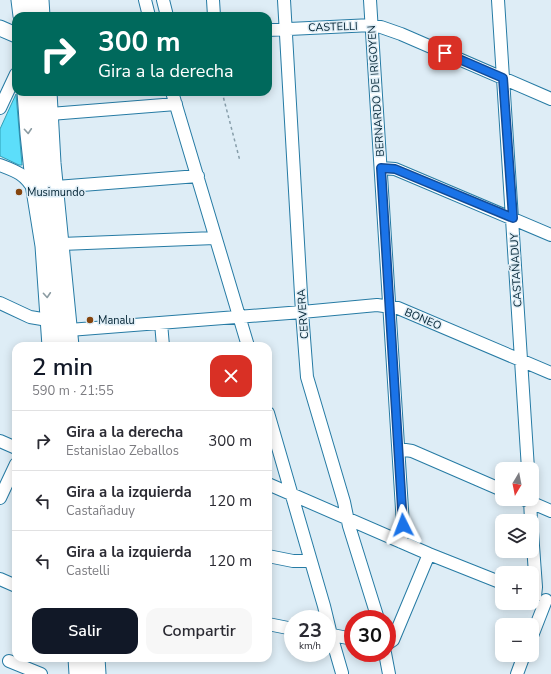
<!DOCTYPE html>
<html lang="es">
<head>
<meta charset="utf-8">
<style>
  :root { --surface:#fff; --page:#f7f7f7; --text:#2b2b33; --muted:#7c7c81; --line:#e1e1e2; --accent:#111827 }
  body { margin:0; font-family:"Nunito Sans",sans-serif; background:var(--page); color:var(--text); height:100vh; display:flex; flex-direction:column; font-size:15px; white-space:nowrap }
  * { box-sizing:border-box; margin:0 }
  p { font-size:13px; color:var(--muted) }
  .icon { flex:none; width:22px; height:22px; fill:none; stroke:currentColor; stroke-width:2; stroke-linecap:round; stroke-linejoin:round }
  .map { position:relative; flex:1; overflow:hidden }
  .details { position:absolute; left:12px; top:342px; width:260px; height:320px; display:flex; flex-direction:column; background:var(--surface); border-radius:12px; box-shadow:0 2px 10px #0003 }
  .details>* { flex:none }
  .hud { position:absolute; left:12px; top:12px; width:260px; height:84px; border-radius:12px; box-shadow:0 2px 10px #0003; background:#00695c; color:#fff; overflow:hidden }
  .needle { width:26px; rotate:190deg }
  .fabs { position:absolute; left:495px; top:462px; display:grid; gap:8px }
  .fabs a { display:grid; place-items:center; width:44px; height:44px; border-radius:8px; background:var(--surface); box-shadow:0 2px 10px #0003; font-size:20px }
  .speed { position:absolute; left:284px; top:610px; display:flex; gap:8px; font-size:20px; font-weight:700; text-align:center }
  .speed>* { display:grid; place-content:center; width:52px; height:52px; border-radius:50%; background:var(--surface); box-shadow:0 2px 10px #0003; line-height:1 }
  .speed small { font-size:10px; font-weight:400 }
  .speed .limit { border:6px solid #d22; background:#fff; color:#111 }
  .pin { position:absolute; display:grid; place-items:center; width:34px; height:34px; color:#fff; margin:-17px; border-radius:8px; box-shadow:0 2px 6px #0006 }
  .me { position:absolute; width:44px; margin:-22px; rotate:357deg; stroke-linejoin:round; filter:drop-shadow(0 0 3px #0008) }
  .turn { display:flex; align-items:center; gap:14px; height:84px; padding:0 20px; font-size:18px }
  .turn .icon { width:52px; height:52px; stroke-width:2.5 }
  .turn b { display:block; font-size:28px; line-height:34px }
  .round { display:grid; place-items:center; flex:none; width:42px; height:42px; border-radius:12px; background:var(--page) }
  .headline { display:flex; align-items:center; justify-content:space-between; height:68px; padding:0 20px }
  h1 { font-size:24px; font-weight:600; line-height:30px; color:var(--accent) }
  .action { display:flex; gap:8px; margin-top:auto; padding:8px 20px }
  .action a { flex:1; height:46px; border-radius:12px; background:var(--accent); color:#fff; font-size:16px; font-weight:600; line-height:46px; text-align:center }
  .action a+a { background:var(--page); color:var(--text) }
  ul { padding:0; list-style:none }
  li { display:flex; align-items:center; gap:12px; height:60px; padding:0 20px; border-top:1px solid var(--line) }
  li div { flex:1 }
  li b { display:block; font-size:15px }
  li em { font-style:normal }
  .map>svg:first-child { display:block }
  .building { fill:#5bdefa; stroke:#319fb5; filter:url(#shadow) }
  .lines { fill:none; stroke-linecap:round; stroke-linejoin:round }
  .minor-casing { stroke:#267ba4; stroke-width:14 }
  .major-casing { stroke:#267ba4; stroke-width:17 }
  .path { stroke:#879eaa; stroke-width:1.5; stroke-dasharray:3 3; stroke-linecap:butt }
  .minor { stroke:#fff; stroke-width:12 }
  .major { stroke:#fff; stroke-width:15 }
  .oneway { stroke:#8c9ca3 }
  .route-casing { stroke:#114b97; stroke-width:10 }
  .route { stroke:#1a73e8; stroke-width:7 }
  .poi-dot { fill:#85450e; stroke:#deedf6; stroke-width:1.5 }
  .labels { text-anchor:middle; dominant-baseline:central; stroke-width:3; stroke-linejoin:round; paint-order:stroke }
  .street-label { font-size:11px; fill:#002232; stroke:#deedf6 }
  .poi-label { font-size:11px; fill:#002232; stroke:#deedf6; text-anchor:start }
</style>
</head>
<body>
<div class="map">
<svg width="551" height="674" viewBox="0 0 551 674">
  <defs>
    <filter id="shadow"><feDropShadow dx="3.5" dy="-3.5" stdDeviation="0" flood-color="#0004"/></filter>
  </defs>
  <rect width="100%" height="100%" fill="#deedf6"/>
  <!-- building -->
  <path class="building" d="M16 94 22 165H19L0 156V129Z"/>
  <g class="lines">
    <defs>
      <path id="minor" d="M30 0 31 16
        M145 0 149 16
        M163 0 167 16
        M213 0 214 16
        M284 0 302 312 307 377 344 502 349 526 378 619
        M370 0 403 525 401 542
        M498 0 528 469
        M268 30 372 25 381 27 401 34 551 99
        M37 92C44 177 55 261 61 346
        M172 92 248 346
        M0 108 16 74
        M50 114 176 104
        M0 165C16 171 25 174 34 190
        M381 168 395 169 551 235
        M56 187 198 176
        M61 244 215 238
        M0 303 30 317 48 320
        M161 323 163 346
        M69 330 302 312 377 305 398 308 551 373
        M268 413 324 606 331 635 342 673
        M0 441 16 448
        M399 449 412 451 502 490
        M268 484 429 554 502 583
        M0 498 16 464
        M523 499 551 511
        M530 499 531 521
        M532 532 536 587 535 596
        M268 556 293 561H311
        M0 579 16 586
        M268 624 293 629
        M327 634 353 639
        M532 636 546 600
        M387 644 393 640 429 554
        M385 653 389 674
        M86 658 88 674
        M9 661 41 674
        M517 674 524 655"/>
      <path id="major" d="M19 0 21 16
        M41 0 42 16
        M0 28 16 35
        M25 92 28 134 34 190 43 246 50 346
        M49 92 53 163 71 346
        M76 658 77 674
        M97 658 98 674"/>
    </defs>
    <!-- minor casing -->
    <use href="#minor" class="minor-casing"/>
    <!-- major casing -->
    <use href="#major" class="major-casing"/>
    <!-- path -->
    <path class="path" d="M222 92 240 161"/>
    <!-- minor -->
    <use href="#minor" class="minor"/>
    <!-- major -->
    <use href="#major" class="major"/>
  </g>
  <!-- one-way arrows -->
  <defs><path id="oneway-chevron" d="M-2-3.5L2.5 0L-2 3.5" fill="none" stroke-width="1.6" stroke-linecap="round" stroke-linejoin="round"/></defs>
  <g class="oneway">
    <use href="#oneway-chevron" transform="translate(28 131) rotate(86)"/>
    <use href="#oneway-chevron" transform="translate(47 295) rotate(86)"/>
  </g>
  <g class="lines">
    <defs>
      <path id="route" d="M403 525 381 168 395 169 513 218 503 78 445 53"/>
    </defs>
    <!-- route casing -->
    <use href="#route" class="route-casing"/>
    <!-- route -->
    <use href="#route" class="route"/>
  </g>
  <!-- markers -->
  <g class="poi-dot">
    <circle cx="19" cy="192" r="4"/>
    <circle cx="90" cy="320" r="4"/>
  </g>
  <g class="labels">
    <!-- street labels -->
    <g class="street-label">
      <text transform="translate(333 27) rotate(-2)">CASTELLI</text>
      <text transform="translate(376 91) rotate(-94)">BERNARDO DE IRIGOYEN</text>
      <text transform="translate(516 270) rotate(-93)">CASTAÑADUY</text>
      <text transform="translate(303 314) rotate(-94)">CERVERA</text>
      <text transform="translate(423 319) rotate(23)">BONEO</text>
    </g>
    <!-- poi labels -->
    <g class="poi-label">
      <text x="27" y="192">Musimundo</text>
      <text x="98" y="320">Manalu</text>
    </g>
  </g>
</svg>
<div class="fabs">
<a><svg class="needle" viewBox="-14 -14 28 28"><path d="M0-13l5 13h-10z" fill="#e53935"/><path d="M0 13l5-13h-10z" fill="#7c7c81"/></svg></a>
<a><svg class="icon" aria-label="layers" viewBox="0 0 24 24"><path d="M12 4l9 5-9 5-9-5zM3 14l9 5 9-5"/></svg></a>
<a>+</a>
<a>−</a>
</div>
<div class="speed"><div>23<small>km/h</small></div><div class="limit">30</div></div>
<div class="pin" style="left:445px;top:53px;background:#d93025"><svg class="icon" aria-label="arrive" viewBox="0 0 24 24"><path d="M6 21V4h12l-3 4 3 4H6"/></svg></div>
<svg class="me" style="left:403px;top:525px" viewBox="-20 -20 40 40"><path d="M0-17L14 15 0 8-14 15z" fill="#1a73e8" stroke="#fff" stroke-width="4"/></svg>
<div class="hud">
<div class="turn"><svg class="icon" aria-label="right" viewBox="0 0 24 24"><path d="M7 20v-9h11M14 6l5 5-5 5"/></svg><div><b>300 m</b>Gira a la derecha</div></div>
</div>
<section class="details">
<div class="headline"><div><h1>2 min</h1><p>590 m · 21:55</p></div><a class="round" style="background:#d93025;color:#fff"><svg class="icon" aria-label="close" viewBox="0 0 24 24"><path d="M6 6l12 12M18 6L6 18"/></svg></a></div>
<ul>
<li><svg class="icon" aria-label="right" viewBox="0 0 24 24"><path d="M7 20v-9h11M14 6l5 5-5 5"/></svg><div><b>Gira a la derecha</b><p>Estanislao Zeballos</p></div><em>300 m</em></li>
<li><svg class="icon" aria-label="left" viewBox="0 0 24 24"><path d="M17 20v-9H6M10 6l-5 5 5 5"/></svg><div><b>Gira a la izquierda</b><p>Castañaduy</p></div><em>120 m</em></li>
<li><svg class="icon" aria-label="left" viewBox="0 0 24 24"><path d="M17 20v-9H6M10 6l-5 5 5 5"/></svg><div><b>Gira a la izquierda</b><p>Castelli</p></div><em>120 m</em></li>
</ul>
<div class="action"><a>Salir</a><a>Compartir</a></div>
</section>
</div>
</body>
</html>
